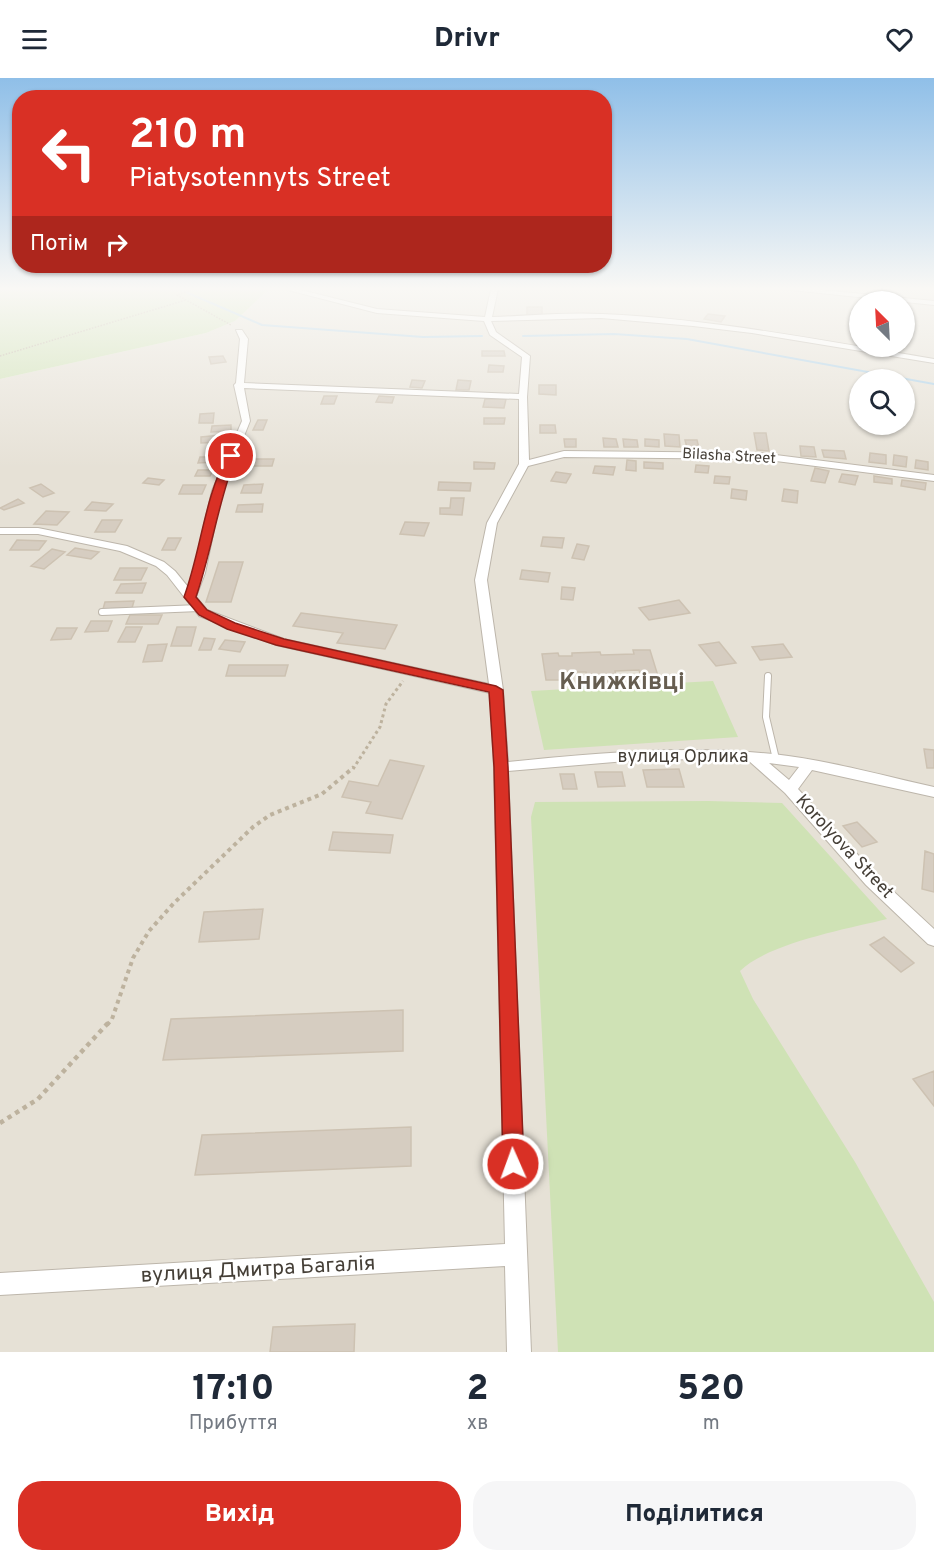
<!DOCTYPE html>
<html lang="uk">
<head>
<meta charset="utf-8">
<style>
  :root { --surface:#fff; --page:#f6f6f7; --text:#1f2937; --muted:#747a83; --accent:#d93025 }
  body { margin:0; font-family:Overpass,sans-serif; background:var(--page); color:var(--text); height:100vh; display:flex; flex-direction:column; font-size:22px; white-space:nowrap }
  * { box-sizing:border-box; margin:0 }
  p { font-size:20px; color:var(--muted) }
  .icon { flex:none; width:33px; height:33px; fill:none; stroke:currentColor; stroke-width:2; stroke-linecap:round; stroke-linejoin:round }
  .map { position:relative; height:1274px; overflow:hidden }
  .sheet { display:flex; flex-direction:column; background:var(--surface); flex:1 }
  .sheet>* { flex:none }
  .guide { position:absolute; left:12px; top:12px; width:600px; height:183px; border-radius:24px; box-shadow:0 2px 4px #0004; background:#d93025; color:#fff; overflow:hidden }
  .needle { width:39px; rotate:336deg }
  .controls { position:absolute; left:849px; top:213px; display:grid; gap:12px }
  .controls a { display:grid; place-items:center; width:66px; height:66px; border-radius:50%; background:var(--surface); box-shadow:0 2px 4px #0004; font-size:30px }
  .pin { position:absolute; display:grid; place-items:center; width:51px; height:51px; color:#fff; margin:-26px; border:3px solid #fff; border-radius:50%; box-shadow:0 2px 6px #0007 }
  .me { position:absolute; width:66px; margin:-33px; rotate:358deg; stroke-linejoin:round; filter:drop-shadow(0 0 4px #0008) }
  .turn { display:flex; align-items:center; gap:21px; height:126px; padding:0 18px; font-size:27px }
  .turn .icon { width:78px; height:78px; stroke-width:2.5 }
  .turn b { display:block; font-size:42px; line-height:51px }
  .then { display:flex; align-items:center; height:57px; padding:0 18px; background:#0003; gap:12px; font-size:22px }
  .eta { display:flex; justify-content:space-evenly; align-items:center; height:102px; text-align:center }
  .eta b { font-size:36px; font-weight:800; line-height:42px }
  .primary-button { display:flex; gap:12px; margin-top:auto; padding:12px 18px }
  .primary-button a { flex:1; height:69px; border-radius:24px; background:var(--accent); color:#fff; font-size:24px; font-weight:800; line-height:69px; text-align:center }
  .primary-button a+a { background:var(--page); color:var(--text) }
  header { display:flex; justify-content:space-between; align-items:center; height:78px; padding:0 18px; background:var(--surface); font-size:27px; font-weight:800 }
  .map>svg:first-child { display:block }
  .residential { fill:#e6e1d6; fill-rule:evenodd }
  .green { fill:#cfe2b5 }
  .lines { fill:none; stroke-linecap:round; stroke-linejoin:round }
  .stream { stroke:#aad0e9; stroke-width:2 }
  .building { fill:#d6cdc1; stroke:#cdc2b2; stroke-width:1.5 }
  .lane-casing { stroke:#bdb6ab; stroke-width:8 }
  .street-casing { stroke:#bdb6ab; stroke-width:2 }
  .path-far3 { stroke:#bdb29e; stroke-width:1.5; stroke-dasharray:1.5 1.5; stroke-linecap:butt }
  .path-far2 { stroke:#bdb29e; stroke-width:3; stroke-dasharray:3 3; stroke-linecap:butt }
  .path-far1 { stroke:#bdb29e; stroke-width:4; stroke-dasharray:4 4; stroke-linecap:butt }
  .path { stroke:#bdb29e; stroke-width:4.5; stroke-dasharray:4.5 4.5; stroke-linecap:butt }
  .lane { stroke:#fff; stroke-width:6 }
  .street { fill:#fff; fill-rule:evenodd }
  .route { fill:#d93025; stroke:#8d1f18; stroke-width:1.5 }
  .labels { text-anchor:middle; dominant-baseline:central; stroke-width:5; stroke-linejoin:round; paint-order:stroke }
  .far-street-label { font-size:15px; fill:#453f37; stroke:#fff }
  .street-label { font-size:18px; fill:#453f37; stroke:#fff }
  .near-street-label { font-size:21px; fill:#453f37; stroke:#fff }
  .district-label { font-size:24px; font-weight:bold; fill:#665d50; stroke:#fff }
</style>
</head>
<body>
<header><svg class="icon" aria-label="menu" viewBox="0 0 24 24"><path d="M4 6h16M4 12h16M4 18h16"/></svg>Drivr<svg class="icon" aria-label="heart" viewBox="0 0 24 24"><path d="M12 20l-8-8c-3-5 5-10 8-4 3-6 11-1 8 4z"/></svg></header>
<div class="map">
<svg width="934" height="1274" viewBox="0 0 934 1274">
  <rect width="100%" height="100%" fill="#f2efe8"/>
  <!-- residential -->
  <path class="residential" d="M269 211H934V1274H0V301L206 255 235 243ZM860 224H904V268H860ZM860 302H904V346H860Z"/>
  <!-- green -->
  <path class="green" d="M0 211H269L235 243 206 255 0 301Z
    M713 603 738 659 544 672 531 613Z
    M708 723 782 725 887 841C847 851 768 865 740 893L753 921 855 1084 934 1224V1274H558L531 739 535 724Z"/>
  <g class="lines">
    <!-- stream -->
    <path class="stream" d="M179 211 262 247 423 259 482 258
      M523 258 614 256 687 261 934 306"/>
  </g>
  <!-- building -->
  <path class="building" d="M527 229H542V239L527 238Z
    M708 236 725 238 721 244 704 241Z
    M482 273H504L505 278H482Z
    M223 278 226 284 211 286 209 279Z
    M489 287 504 288 503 294H488Z
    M412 302 425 303 422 310 410 309Z
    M458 302 471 303 469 312H456Z
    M539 307H556V317L539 316Z
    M324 318H337L334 326H321Z
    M379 318 394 319 392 325 376 324Z
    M485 321H506L504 330 483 329Z
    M214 335 213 345H199L200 336Z
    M484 340H505L504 346H484Z
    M258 342H267L263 352H253Z
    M231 347V353L211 354 212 348Z
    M540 347H555L556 355H540Z
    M754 355H766L769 373 757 372Z
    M664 356 679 357 680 369 665 368Z
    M221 357V364L201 365V359Z
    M603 360 616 361 618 369H604Z
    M564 361H576V369H565Z
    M623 361 637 362 638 369H624Z
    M645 361 659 362V369L645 368Z
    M685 362H697L699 370H687Z
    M800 368 814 369 816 379 801 378Z
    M822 372 844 373 846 381 824 379Z
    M870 375 886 377V386L869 384Z
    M894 377 907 379 906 389 893 387Z
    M200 379H217L216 384 198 385Z
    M249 381H274L272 388H247Z
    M627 382 636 383V393L626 392Z
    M916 382 928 384V392L915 390Z
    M474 384 495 385 494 391H474Z
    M644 384 663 385V391L644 390Z
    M696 387 709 388 708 395 695 394Z
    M595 388 615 389 613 397 593 395Z
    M815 390 829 393 825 405 811 403Z
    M198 392H213L210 398H195Z
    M556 394 571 396 566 405 551 403Z
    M842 396 858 398 855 407 839 404Z
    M715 398 730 399 729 406 714 405Z
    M874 398 892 401V406L874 404Z
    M148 400 164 402 159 407 143 405Z
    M902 402 926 405 925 412 901 408Z
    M439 404 471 405 470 413 438 412Z
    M41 406 54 415 43 419 30 410Z
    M263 406 261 415H241L244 407Z
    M183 407H206L202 416H179Z
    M732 411 747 413 746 422 731 420Z
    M784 411 798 413 797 425 782 423Z
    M451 420H464L462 437 440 436V430H450Z
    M18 421 24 425 4 432 0 430Z
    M92 424 113 426 106 433 85 432Z
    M263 426 262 434H236L238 427Z
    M46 433 69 434 57 447 34 446Z
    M102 442H122L115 454H95Z
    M405 444 429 445 424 458 400 456Z
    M543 459 564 460 562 470 541 468Z
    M168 460H181L175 472H162Z
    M17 462 46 463 39 472H10Z
    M577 466 589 468 584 482 572 480Z
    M75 470 99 474 91 481 67 477Z
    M52 471 65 474 44 491 31 488Z
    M219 484H243L231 524H206Z
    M120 490H147L141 502H114Z
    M522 492 550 495 548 504 520 501Z
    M146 505 142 515H116L121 506Z
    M562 509 575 510 573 522 561 521Z
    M679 522 690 535 649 542 639 530Z
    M134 523 132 530 103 531 105 524Z
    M301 535 397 547 385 571 337 565 343 555 293 548Z
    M130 537H162L158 546H126Z
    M91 543H112L108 553 85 554Z
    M126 549H142L135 564H118Z
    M177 549H196L191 568H171Z
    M57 550H77L71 561 51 562Z
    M204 560 215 561 211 572H199Z
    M225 562 245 564 240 574 219 571Z
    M719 564 736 585 716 588 699 567Z
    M167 566 162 583 143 584 148 567Z
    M783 566 792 579 760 582 752 569Z
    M633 572H650L658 598 641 599 639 592 615 593 618 605 589 606 586 594H562L563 602H546L542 576 558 575 559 578H572V575L600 574 601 577 634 576Z
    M229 587H288L285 598H226Z
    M924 671 934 672V690H927Z
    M390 682 424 688 402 741 366 735 371 724 342 719 349 703 378 708Z
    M679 691 684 709H647L643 692Z
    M595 694H622L625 708 598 709Z
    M560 696H574L577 711H563Z
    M857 744 877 764 862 769 843 748Z
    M333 754 393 757 390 775 329 772Z
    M925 773 934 776V814L922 811Z
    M263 831 259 861 199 864 204 834Z
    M884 859 914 885 901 894 870 867Z
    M403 932V973L163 982 171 941Z
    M934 993V1028L913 1001Z
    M411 1049V1088L195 1097 202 1057Z
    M355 1246 354 1274H270L273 1249Z"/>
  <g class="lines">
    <defs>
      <path id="lane" d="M102 534 199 530
        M768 598 766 639 776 681"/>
      <path id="street" d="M297 211 377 231 485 239 491 211H498L492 239C529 238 566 234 602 236 714 241 824 263 934 281V285L752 255 693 248 601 240 491 243 496 254 530 278 527 319 529 382 564 373 760 375 934 397V403L760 381 564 379 528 388 497 445 487 502 503 612 508 684C596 675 684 667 773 676 827 682 880 697 934 709V719L812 692 798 711 878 799 934 851V868L928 866 866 807 785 715 749 683 706 681 638 682 508 693 531 1274H507L505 1188 0 1217V1195L505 1166 494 689 490 615 276 567 199 538 167 497 156 488 120 473 38 456H0V450H38L127 468 164 484 175 493 188 509 193 495 212 413 242 343 234 307 236 305 240 261 236 252H242L248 261 244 305 519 316 522 279 490 257 484 243 377 235 288 212ZM244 310 519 321V386L487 445 475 502 489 606 284 561 207 532 196 519 205 495 222 413 250 343ZM769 685 799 689 789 702Z
        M782 211H812L934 223V227Z"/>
    </defs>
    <!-- lane casing -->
    <use href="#lane" class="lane-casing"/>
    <!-- street casing -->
    <use href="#street" class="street-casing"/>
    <!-- path-far3 -->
    <path class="path-far3" d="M194 211 177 217 231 247
      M0 278 186 222"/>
    <!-- path-far2 -->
    <path class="path-far2" d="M353 691 380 649 386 626 403 603"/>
    <!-- path-far1 -->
    <path class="path-far1" d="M107 947 112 941 133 880 149 853 174 825 253 749 270 737 322 716 354 689"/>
    <!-- path -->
    <path class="path" d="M0 1045 38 1021 108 945"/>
    <!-- lane -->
    <use href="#lane" class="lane"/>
    <!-- street -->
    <use href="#street" class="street"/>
  </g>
  <!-- sky -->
  <linearGradient id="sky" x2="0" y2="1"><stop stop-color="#8fbfe8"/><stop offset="0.54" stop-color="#f9f8f5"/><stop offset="1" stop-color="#f9f8f5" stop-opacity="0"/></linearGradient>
  <rect width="934" height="390" fill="url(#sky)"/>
  <!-- route -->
  <path class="route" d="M228 376 236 378C218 424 212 472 196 519L207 532 235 545 284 561 496 608 503 612 508 689 524 1086 521 1093 513 1096 506 1093 503 1086 494 689 489 614 276 567 227 551 199 537 184 519C201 473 204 420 228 376Z"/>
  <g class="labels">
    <!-- far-street labels -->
    <g class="far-street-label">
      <text transform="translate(729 379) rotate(3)">Bilasha Street</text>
    </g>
    <!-- street labels -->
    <g class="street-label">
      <text x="683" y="679">вулиця Орлика</text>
      <text transform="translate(844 769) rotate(47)">Korolyova Street</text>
    </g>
    <!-- near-street labels -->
    <g class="near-street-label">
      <text transform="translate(258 1192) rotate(-3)">вулиця Дмитра Багалія</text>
    </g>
    <!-- district labels -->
    <g class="district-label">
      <text x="622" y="605">Книжківці</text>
    </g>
  </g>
</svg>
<div class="controls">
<a><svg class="needle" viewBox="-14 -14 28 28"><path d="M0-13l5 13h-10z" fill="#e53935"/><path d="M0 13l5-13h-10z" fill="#747a83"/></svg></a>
<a><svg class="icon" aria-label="search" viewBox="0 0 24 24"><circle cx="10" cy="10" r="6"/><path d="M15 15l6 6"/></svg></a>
</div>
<div class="pin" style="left:231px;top:378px;background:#d93025"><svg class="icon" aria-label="arrive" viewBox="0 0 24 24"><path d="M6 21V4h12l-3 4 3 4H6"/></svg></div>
<svg class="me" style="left:513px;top:1086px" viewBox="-20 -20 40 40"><circle r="17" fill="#d93025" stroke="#fff" stroke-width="3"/><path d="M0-11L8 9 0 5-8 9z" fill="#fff"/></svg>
<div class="guide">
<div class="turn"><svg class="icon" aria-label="left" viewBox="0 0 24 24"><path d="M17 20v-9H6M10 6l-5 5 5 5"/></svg><div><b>210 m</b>Piatysotennyts Street</div></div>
<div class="then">Потім<svg class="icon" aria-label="right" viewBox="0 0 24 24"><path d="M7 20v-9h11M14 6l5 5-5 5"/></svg></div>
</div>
</div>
<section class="sheet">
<div class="eta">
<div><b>17:10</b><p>Прибуття</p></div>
<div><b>2</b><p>хв</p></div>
<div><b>520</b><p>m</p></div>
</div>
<div class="primary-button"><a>Вихід</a><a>Поділитися</a></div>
</section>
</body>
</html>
